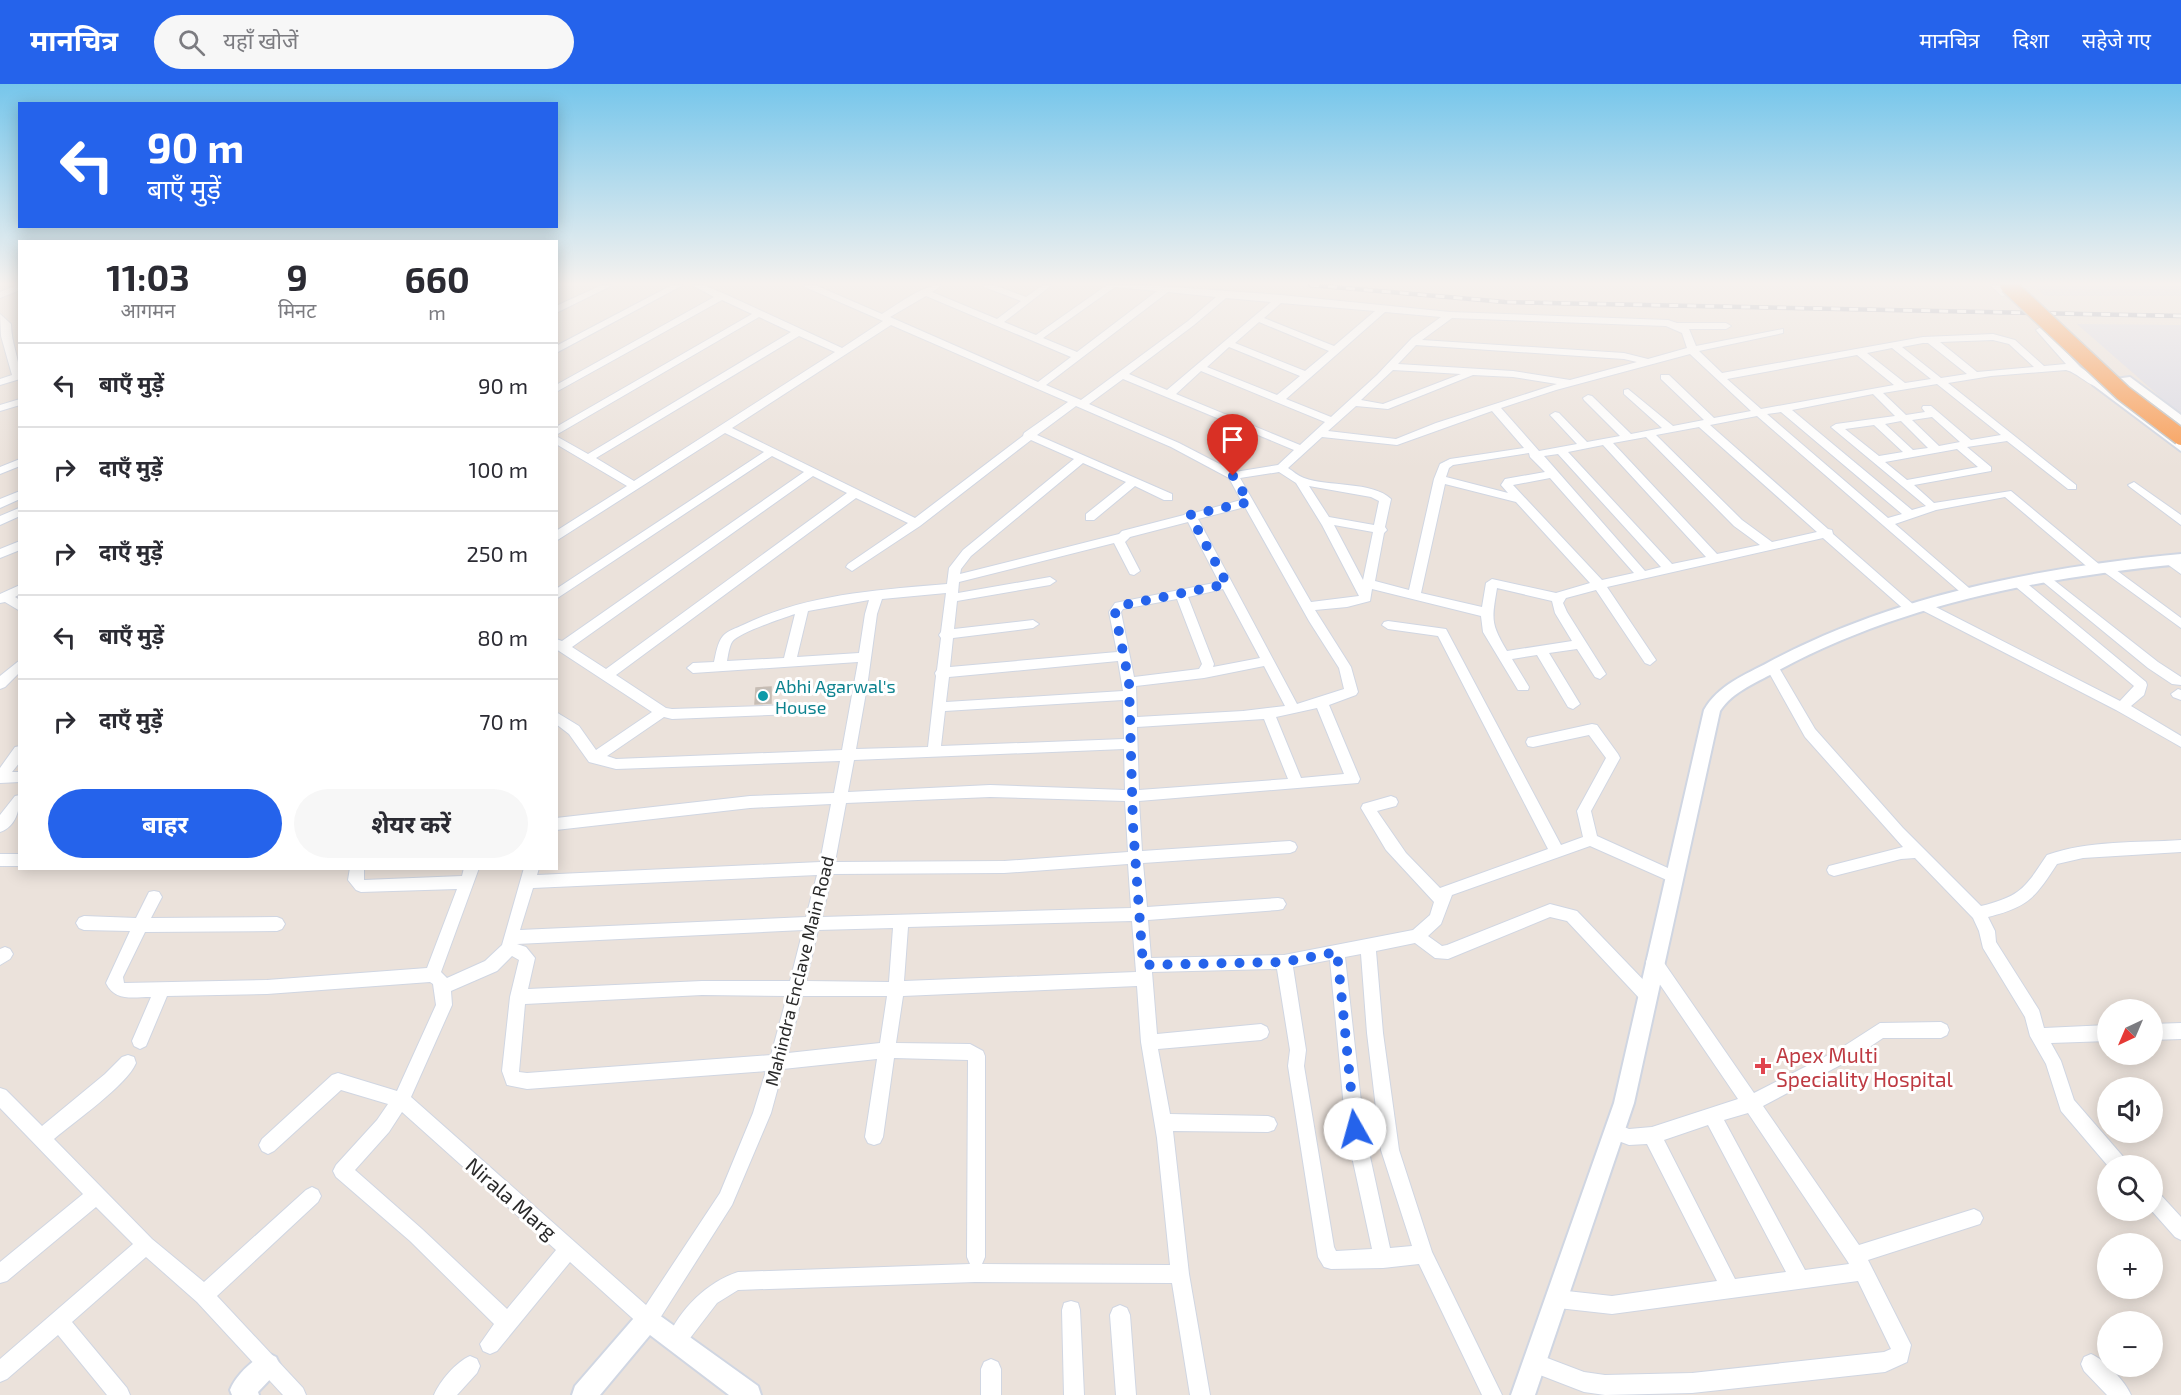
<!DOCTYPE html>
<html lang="hi">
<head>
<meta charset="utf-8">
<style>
  :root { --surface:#fff; --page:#f7f7f7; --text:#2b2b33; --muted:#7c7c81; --line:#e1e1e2; --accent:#2563eb }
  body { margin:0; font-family:"Exo 2","Noto Sans Devanagari",sans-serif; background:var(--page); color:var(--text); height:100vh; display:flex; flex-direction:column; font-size:22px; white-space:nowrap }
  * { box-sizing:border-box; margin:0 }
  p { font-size:20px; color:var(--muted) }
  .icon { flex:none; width:33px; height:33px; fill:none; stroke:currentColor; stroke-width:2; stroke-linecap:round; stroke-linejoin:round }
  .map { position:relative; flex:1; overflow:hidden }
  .sheet { position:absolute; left:18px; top:156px; width:540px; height:630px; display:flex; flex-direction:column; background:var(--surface); border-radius:0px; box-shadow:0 3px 15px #0003 }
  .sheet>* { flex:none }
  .hud { position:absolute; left:18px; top:18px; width:540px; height:126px; border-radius:0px; box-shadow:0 3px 15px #0003; background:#2563eb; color:#fff; overflow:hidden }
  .needle { width:39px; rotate:224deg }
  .fabs { position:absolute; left:2097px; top:915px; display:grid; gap:12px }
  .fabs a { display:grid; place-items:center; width:66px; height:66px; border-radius:50%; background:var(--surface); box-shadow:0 3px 15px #0003; font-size:30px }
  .pin { position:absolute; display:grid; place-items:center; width:51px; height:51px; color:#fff; margin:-62px -26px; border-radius:50% 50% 50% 0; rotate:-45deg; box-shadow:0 0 6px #0007 }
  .pin .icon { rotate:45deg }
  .me { position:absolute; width:66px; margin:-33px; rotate:353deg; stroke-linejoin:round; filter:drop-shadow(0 0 4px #0008) }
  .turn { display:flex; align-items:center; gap:21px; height:126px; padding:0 30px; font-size:27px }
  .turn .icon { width:78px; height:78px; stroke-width:2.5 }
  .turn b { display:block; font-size:42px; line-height:51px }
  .eta { display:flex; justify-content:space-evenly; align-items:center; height:102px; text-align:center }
  .eta b { font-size:36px; font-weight:700; line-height:42px }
  .primary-button { display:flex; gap:12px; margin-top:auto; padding:12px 30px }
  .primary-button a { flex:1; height:69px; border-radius:36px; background:var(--accent); color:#fff; font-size:24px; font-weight:700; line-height:69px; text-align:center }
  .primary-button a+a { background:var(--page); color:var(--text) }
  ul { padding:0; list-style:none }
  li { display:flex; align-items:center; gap:18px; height:84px; padding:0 30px; border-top:2px solid var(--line) }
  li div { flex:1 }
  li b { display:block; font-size:22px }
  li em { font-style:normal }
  header { display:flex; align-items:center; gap:36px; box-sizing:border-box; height:84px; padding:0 30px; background:var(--accent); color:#fff }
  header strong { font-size:28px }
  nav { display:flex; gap:33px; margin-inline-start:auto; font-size:21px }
  .search { width:420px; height:54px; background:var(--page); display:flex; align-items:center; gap:15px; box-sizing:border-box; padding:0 21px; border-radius:33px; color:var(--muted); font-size:22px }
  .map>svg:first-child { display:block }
  .industrial { fill:#dcdbe4 }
  .building { fill:#c4bdb6; stroke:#c7bdb4; stroke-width:1.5 }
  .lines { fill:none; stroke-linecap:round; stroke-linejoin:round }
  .minor-casing { stroke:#d0d6e2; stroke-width:2 }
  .tertiary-casing { stroke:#d0d6e2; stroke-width:4 }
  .minor { fill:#fff; fill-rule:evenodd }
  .tertiary { fill:#fff; fill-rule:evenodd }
  .rail-casing { stroke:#9da4b4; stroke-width:4.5 }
  .rail { stroke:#fff; stroke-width:3; stroke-dasharray:9; stroke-linecap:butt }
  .trunk-bridge-casing { stroke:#c3c3c3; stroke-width:19; stroke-linecap:butt }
  .trunk-bridge { stroke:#f89d56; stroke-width:16 }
  .route { stroke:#2563eb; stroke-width:10; stroke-dasharray:0 18 }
  .culture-dot { fill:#0f9aa8; stroke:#fff; stroke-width:2 }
  .health-dot { fill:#e0444e; stroke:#fff; stroke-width:2 }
  .labels { text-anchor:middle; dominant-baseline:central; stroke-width:6; stroke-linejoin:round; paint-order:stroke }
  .culture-label { font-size:18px; fill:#0d838f; stroke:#fff; text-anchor:start }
  .street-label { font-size:18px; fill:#292929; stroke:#fff }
  .near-health-label { font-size:21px; fill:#be3a42; stroke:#fff; text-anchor:start }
  .near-street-label { font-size:21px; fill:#292929; stroke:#fff }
</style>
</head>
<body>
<header>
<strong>मानचित्र</strong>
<div class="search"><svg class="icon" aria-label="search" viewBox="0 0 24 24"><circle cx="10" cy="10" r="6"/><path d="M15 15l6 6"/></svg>यहाँ खोजें</div>
<nav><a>मानचित्र</a><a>दिशा</a><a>सहेजे गए</a></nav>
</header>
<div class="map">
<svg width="2181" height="1311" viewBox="0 0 2181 1311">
  <rect width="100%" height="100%" fill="#ebe2db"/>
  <!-- industrial -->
  <path class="industrial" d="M2033 201H2181V212H2045Z
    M2077 240 2181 241V331Z"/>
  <!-- building -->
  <path class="building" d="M771 603V619L755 620 756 604Z"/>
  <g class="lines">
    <defs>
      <path id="minor" d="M17 201H20V206L0 214V208Z
        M602 201H613L556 229V222Z
        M672 201H683L556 269V262Z
        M692 201H703L725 210 842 264 883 237 805 203 804 201H815L882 230C900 219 922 201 942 201L932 208 997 235 1021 217 984 203 983 201H994L1026 213 1043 201H1052L1004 238 1036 251 1107 201H1144L1281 211 1450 228 1668 236 1677 239H1726L1731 242 1726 245H1689L1696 262 1783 245V249L1699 267 1722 289 1923 253 1993 250 2015 256 2044 282 2066 280 2036 246 2041 243 2044 244 2080 283 2103 299V303C2089 304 2079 289 2066 286L1991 292 1948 299 2076 401V405H2068L2007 357 1967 363 1991 383V387L1914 401 1934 419 2011 407 2100 481 2108 480 2181 534V544L2100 485 2091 486 2005 413 1936 426 1895 440 1976 510 1974 513H1966L1757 332 1710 341 1828 445 1832 446 1833 450 1915 522 1917 525 1915 528H1907L1823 454 1607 503 1656 576 1650 581 1645 579 1596 506 1566 514 1563 519 1567 528 1606 590 1600 595 1595 593 1577 565 1549 569 1580 620 1573 625 1568 623 1537 571 1512 575 1529 603 1528 606H1518L1483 548 1481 532 1372 505 1370 517 1347 523 1315 526 1351 583 1358 608 1356 611 1329 621 1360 695 1358 699 1139 717 1142 767 1290 757 1295 759 1297 763 1295 767 1290 769 1143 779 1147 823 1278 814 1283 815 1286 820 1283 825 1278 826 1148 836 1151 874 1284 871 1413 846 1430 831 1434 818 1386 766 1361 724 1363 720 1391 712 1396 714 1398 718 1396 722 1377 727 1406 769 1440 804 1548 765 1438 552 1388 545 1382 541 1384 538 1388 537 1446 545 1561 761 1583 753 1577 727 1606 674 1589 651 1533 663 1528 662 1526 658 1528 654 1592 640 1597 641 1618 670 1620 674 1591 727 1597 752 1679 789 1681 793 1679 797 1674 799 1669 797 1590 762 1452 811 1441 840 1428 852 1442 862 1447 861 1550 820 1577 827 1653 906 1655 911 1653 916 1647 918 1641 916 1567 837 1550 833 1448 875 1435 874 1415 859 1376 867 1383 949 1399 1066 1432 1168 1502 1311H1482L1419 1180 1383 1184 1331 1185 1324 1183 1318 1173 1288 982 1290 966 1277 885 1152 888 1157 950 1261 940 1267 943 1269 948 1267 953 1261 956 1158 965 1170 1030 1268 1032 1274 1034 1277 1040 1274 1046 1268 1048 1173 1047 1189 1190 1210 1311H1190L1172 1199 975 1198 738 1206 717 1219 684 1262 677 1265 670 1262 667 1255C680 1225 707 1198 738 1188L970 1180 967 1173 968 976 894 974 883 1053 880 1059 874 1061 868 1059 865 1053 877 975 783 985 771 1029 732 1121 655 1242 648 1245 641 1242 570 1178 497 1267 490 1270 483 1267 480 1260 494 1240 410 1157 336 1093 333 1087 336 1081 377 1036 388 1020 341 1006 274 1067 268 1070 262 1067 259 1061 262 1055 332 991 338 989 397 1007 436 921 433 900 430 898 267 910 167 912 146 962 140 965 134 962 132 957 151 913C133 913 115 918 106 899L130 847 84 846 79 844 76 839 79 834 84 832 136 834 149 808 154 807 159 808 162 813 151 834 277 833 282 835 285 840 282 845 277 847 145 848 123 893 124 899 267 896 427 884 457 805 361 808 356 806 348 796 350 784H364V796L462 792 464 784H479L441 888 447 894 485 877 502 861 524 784H539L537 791 820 778 831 720 750 724 556 746V734L750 712 834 709 840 677 616 685 589 678 569 650 556 640V628L579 642 596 666 652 628 556 565V555L562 557 804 388 772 372 556 515V505L764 368 725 349 556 457V447L627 402 556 360V352L588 370 791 248 759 233 556 351V343L752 230 722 216 556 308V301L714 213ZM1115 203 1157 207 1077 268 1043 254ZM1168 208 1216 213 1188 237 1081 316 1046 301ZM926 212 1071 273 1038 298 890 233ZM1226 214 1271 218 1167 306 1129 290 1194 241ZM1281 219 1375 227 1334 262 1264 234ZM1385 228 1441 233 1412 254 1377 291 1331 333 1286 315ZM1452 234 1666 242 1682 249 1687 264 1648 275 1624 269 1422 256ZM1259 238 1329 267 1305 287 1235 259ZM891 241 1068 318 1024 349 1023 352 915 434 732 344ZM799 252 835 268 634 397 596 374ZM1993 256 2009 260 2034 283 1977 288 1940 258ZM1923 259H1928L1967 290 1941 294 1902 263ZM1416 261 1624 275 1637 278 1570 296 1513 287 1398 280ZM1229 263 1300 292 1277 311 1207 283ZM1892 264 1931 295 1905 299 1867 269ZM1690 270 1751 327 1714 334 1669 291H1661V295L1704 336 1673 342 1628 305 1624 306V310L1662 344 1631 350 1592 312 1588 311 1583 314 1584 316 1620 352 1587 358 1559 329 1555 328 1550 331 1577 360 1539 367 1501 324 1556 306ZM1857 271 1894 301 1761 325 1727 295ZM1393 286 1461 290 1383 320 1361 316ZM1201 287 1325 338 1300 361 1176 310ZM1473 291 1513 293 1557 300 1436 339 1396 355 1328 347 1356 322 1388 325ZM1123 295 1294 366 1278 381 1235 388 1179 359 1089 320ZM1937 300 2001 351 1971 356 1931 322H1923L1922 324 1925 328 1906 331 1883 309ZM1873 310 1895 332 1836 340 1831 343 1926 422 1912 426 1792 326ZM1076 322 1171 363 1229 394 1241 416 1194 429 1190 427 1184 431 1122 447 1119 450 960 490 961 485 971 472 1083 379 1126 398 1086 430V436H1094L1135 402 1164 416H1172V410L1037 351ZM1492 327 1524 364 1450 375 1440 380 1434 395 1409 506 1375 497 1384 449 1387 446 1385 443 1391 415C1373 397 1327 403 1304 394 1298 392 1293 387 1288 384L1322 353 1397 361ZM1781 328 1902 430 1888 434 1767 330ZM1932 333 1960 358 1939 362 1912 336ZM1901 337 1928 364 1913 366 1885 340ZM1874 341 1903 368 1879 372 1845 345ZM1699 343 1817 448 1772 458 1742 436 1656 351ZM1646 353 1734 442 1760 461 1717 470 1613 359ZM1031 356 1074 375 963 466 949 484 947 500C878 506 806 510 743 541 737 544 728 546 723 552 717 559 716 570 714 578L693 579 687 584 693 589 858 578 842 666 616 675 607 672 664 633 672 635 795 630 797 626 790 621 672 625 666 624 616 591 856 414 908 439 848 480 846 483 852 487 920 442ZM1603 361 1706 473 1672 480 1568 368ZM1957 365 1978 383 1907 396 1885 378ZM1529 369 1530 373 1545 388 1505 395 1501 401 1508 409 1446 393 1449 384 1453 381ZM1558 370 1661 483 1645 487 1544 372ZM1279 388 1296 399 1322 441 1359 512 1311 518 1240 394ZM813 392 847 409 606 585 572 563ZM1550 394 1634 489 1602 496 1513 401ZM1445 400 1516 418 1590 499 1556 509 1492 495 1486 499 1482 523 1421 509ZM1309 402 1371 413 1379 417 1374 441 1329 433ZM1245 423 1309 537 1339 584 1344 605 1297 620 1198 435ZM1188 438 1219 498 1115 519 1109 528 1117 568 950 583 953 554 1033 544 1039 540 1033 536 954 545 957 517 1050 501 1056 497 1050 493 958 509 959 498 1114 459 1130 490 1134 491 1140 487 1125 458 1130 453ZM1334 441 1373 448 1363 496ZM1497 504 1552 517 1555 529 1572 557 1507 567C1490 539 1492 535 1497 504ZM1223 505 1260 574 1213 583 1214 580 1188 513ZM946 509 941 548 939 551 941 554 937 586 935 589 936 592 928 663 856 665 867 603 877 530 882 515ZM1177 515 1202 580 1199 585 1134 593 1121 528 1123 525ZM869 516 865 530 859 569 797 573 808 527ZM795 530 784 574 727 577C728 572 729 563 732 558 738 549 783 534 795 530ZM1118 577 1123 607 946 618 949 593ZM1264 582 1285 622 1243 627 1137 633 1136 602 1204 594ZM1123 616 1124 655 941 662 945 627ZM1317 624 1344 690 1301 694 1276 633ZM1264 635 1288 695 1139 706 1137 643ZM1124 665 1125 706 990 701 848 708 854 676ZM990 713 1125 717 1128 768 1004 777 835 778 846 719ZM1128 780 1131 824 822 833 832 790 1004 789ZM817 791 806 833 520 846 533 804ZM1132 837 1136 888 904 897 908 843ZM893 844 889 898 806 897 818 846ZM803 846 790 897H702L528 905 535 874 526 863 517 860ZM1361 870 1367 949 1381 1066 1412 1162 1390 1164 1364 1045 1345 873ZM512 872 519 876 510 913 502 987 507 1001 527 1005 766 987 753 1029 720 1109 646 1221 411 1013 452 921 451 907 497 887ZM1330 876 1346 1045 1372 1165 1336 1167 1334 1163 1304 982 1306 966 1293 883ZM1137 902 1141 958 1157 1054 1170 1181 982 1180 985 1173V972L983 967 970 960 896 959 903 912ZM702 911 787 912 771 971 527 989 519 988 525 920ZM802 912H887L880 959 788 969ZM402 1028 556 1166 507 1225 422 1145 355 1086 389 1048Z
        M1990 201H2000L2010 210 2002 212Z
        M0 230 11 240C11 259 20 276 20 295L0 301V295L12 291 1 252Z
        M20 315V321L0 327V321Z
        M20 375V382L0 390V383Z
        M2134 398 2181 431V441L2130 403 2128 401Z
        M20 407V415L0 424V415Z
        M19 424 20 432 0 441V432Z
        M20 457V466L0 474V465Z
        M2169 473 2181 480V490L2163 477Z
        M2046 490 2158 578 2181 593V601L2172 600 2148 584 2042 497 2040 494 2042 491Z
        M2020 496 2024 497 2146 598 2147 601 2144 611 2131 622 2181 652V663L2116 626 1918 524 1916 521 1918 518H1926L2120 617 2134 602 2016 503 2014 500Z
        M20 501V510L15 513 20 516V527L5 518 0 519V510Z
        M20 576V588L5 603 0 605V592Z
        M1773 580 1778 582 1815 645 1903 744 1981 822C2021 812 2025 804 2047 771 2089 756 2137 759 2181 756V768L2083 774 2057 780C2035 814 2028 823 1988 833L1995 847 1996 858 2039 926 2044 944 2108 941V957L2051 959 2061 977 2074 1016 2126 1076 2129 1082H2108L2061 1027 2046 980 2030 952 2025 933 1983 864 1979 847 1973 834 1915 774 1901 775 1834 792 1829 790 1827 786 1829 782 1903 763 1805 653 1767 585Z
        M2178 605 2181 606V616L2173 613 2171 610Z
        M20 662V678L12 688H20V698L0 699V684L15 663Z
        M20 711C20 725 16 743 0 748V731L15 712Z
        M0 770H20V782H0Z
        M5 863 10 865 13 870 10 875 0 881V865Z
        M1654 871 1660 873 1754 1009 1838 966 1880 939 1941 938 1947 941 1949 946 1947 951 1941 954H1883L1850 976 1763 1022 1859 1161 1974 1125 1980 1128 1983 1134 1980 1140 1868 1176 1911 1261 1907 1278 1885 1288 1692 1309 1605 1311 1584 1308 1527 1286 1524 1279 1527 1272 1534 1269 1584 1288 1605 1291 1692 1289 1884 1268 1891 1265 1858 1197 1612 1230 1558 1224 1551 1222 1549 1215 1551 1208 1558 1206 1612 1212 1717 1197 1647 1060 1629 1061 1608 1053 1605 1047 1608 1041 1614 1039 1629 1045 1652 1043 1738 1015 1648 883 1646 878 1648 873ZM1748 1029 1848 1178 1849 1180 1805 1186 1724 1036ZM1708 1041 1786 1188 1735 1195 1664 1056Z
        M2181 939V955L2152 956V940Z
        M128 971 134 973 136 979C127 1001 74 1038 54 1055L152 1155 204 1198 306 1106 312 1103 318 1106 321 1112 318 1118 217 1212 303 1304 306 1311H283L197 1218 146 1173 72 1238 127 1304 130 1311H107L58 1251 7 1295 0 1298V1275L133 1160 96 1123 7 1197 0 1199V1178L83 1110 0 1024V1004L6 1006 42 1042 105 990 122 973Z
        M2152 1105 2158 1108 2181 1133V1156L2175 1153 2151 1126Z
        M1071 1217 1078 1219 1080 1226 1084 1311H1064L1062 1226 1064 1219Z
        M1120 1221 1127 1224 1130 1231 1136 1311H1116L1110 1231 1113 1224Z
        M2091 1270C2105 1276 2125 1297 2131 1311H2107L2084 1287 2081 1280 2084 1273Z
        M470 1272 477 1275 480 1282 477 1289 457 1311H434C440 1297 456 1278 470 1272Z
        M991 1275 998 1278 1001 1285V1311H981V1285L984 1278Z"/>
      <path id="tertiary" d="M2130 293 2181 331V341L2127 301 2110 303 2181 357V367L2093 301 2099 297Z
        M2181 470V480C2044 493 1901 520 1779 586 1758 598 1733 607 1720 627L1634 1019 1535 1311H1511L1614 1019 1704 626C1718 601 1745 591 1769 578 1894 511 2041 483 2181 470Z
        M648 1223 758 1302 761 1311H729L650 1251 600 1311H572L575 1302 640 1227Z
        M268 1269 276 1273 280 1281 276 1289 258 1308 259 1311H232L230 1306C236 1291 253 1275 268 1269Z"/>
    </defs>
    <!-- minor casing -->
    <use href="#minor" class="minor-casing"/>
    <!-- tertiary casing -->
    <use href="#tertiary" class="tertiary-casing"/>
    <!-- minor -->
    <use href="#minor" class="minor"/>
    <!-- tertiary -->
    <use href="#tertiary" class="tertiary"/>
    <defs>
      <path id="rail" d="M1310 201 1505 218 2181 232"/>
    </defs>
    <!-- rail casing -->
    <use href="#rail" class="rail-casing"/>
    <!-- rail -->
    <use href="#rail" class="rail"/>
    <defs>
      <path id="trunk-bridge" d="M2008 201 2123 309 2181 353"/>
    </defs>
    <!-- trunk-bridge casing -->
    <use href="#trunk-bridge" class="trunk-bridge-casing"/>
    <!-- trunk-bridge -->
    <use href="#trunk-bridge" class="trunk-bridge"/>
  </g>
  <!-- sky -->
  <linearGradient id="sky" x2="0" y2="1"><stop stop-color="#76c6eb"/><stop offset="0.52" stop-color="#f6f2ef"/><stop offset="1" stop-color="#f6f2ef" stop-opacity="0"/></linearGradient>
  <rect width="2181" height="384" fill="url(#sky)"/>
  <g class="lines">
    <!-- route -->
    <path class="route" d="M1233 392 1249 418 1190 431 1227 500 1119 522 1115 528 1129 598 1133 742 1143 881 1284 878 1337 868 1355 1045"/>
  </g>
  <!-- markers -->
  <circle class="culture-dot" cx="763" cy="612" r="6"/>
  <path class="health-dot" d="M1760 973h6v6h6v6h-6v6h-6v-6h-6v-6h6z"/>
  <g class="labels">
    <!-- culture labels -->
    <g class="culture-label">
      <text x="775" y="602">Abhi Agarwal's<tspan x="775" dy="21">House</tspan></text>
    </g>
    <!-- street labels -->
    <g class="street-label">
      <text transform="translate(799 887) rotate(-76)">Mahindra Enclave Main Road</text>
    </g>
    <!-- near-health labels -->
    <g class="near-health-label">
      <text x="1776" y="970">Apex Multi<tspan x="1776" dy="24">Speciality Hospital</tspan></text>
    </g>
    <!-- near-street labels -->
    <g class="near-street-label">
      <text transform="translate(512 1114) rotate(41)">Nirala Marg</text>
    </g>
  </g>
</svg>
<div class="fabs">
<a><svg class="needle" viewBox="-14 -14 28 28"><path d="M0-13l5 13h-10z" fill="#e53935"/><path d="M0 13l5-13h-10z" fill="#7c7c81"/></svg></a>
<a><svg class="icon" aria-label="sound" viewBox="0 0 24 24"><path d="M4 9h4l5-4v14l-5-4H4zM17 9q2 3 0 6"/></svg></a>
<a><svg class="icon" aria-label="search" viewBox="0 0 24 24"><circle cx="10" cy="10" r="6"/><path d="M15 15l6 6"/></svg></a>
<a>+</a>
<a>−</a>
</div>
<div class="pin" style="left:1233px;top:392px;background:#d93025"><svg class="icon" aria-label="arrive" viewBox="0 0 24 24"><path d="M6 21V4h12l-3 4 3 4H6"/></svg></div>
<svg class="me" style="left:1355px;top:1045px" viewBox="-20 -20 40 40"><circle r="19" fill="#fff"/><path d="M0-13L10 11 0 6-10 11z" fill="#2563eb"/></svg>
<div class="hud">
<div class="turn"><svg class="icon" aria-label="left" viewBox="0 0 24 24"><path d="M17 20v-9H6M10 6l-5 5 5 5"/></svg><div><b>90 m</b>बाएँ मुड़ें</div></div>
</div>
<section class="sheet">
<div class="eta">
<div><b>11:03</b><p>आगमन</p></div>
<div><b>9</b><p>मिनट</p></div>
<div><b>660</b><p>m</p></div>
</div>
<ul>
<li><svg class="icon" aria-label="left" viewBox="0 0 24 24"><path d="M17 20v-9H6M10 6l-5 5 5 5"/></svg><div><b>बाएँ मुड़ें</b></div><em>90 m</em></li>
<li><svg class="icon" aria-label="right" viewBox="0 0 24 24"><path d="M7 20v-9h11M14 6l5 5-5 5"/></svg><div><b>दाएँ मुड़ें</b></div><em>100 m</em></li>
<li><svg class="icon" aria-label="right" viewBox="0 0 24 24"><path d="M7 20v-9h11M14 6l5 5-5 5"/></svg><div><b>दाएँ मुड़ें</b></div><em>250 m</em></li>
<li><svg class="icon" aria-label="left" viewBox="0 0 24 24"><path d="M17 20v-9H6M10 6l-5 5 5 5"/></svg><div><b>बाएँ मुड़ें</b></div><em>80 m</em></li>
<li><svg class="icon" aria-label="right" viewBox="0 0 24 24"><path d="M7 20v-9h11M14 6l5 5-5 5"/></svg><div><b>दाएँ मुड़ें</b></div><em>70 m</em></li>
</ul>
<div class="primary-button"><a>बाहर</a><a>शेयर करें</a></div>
</section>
</div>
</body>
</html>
